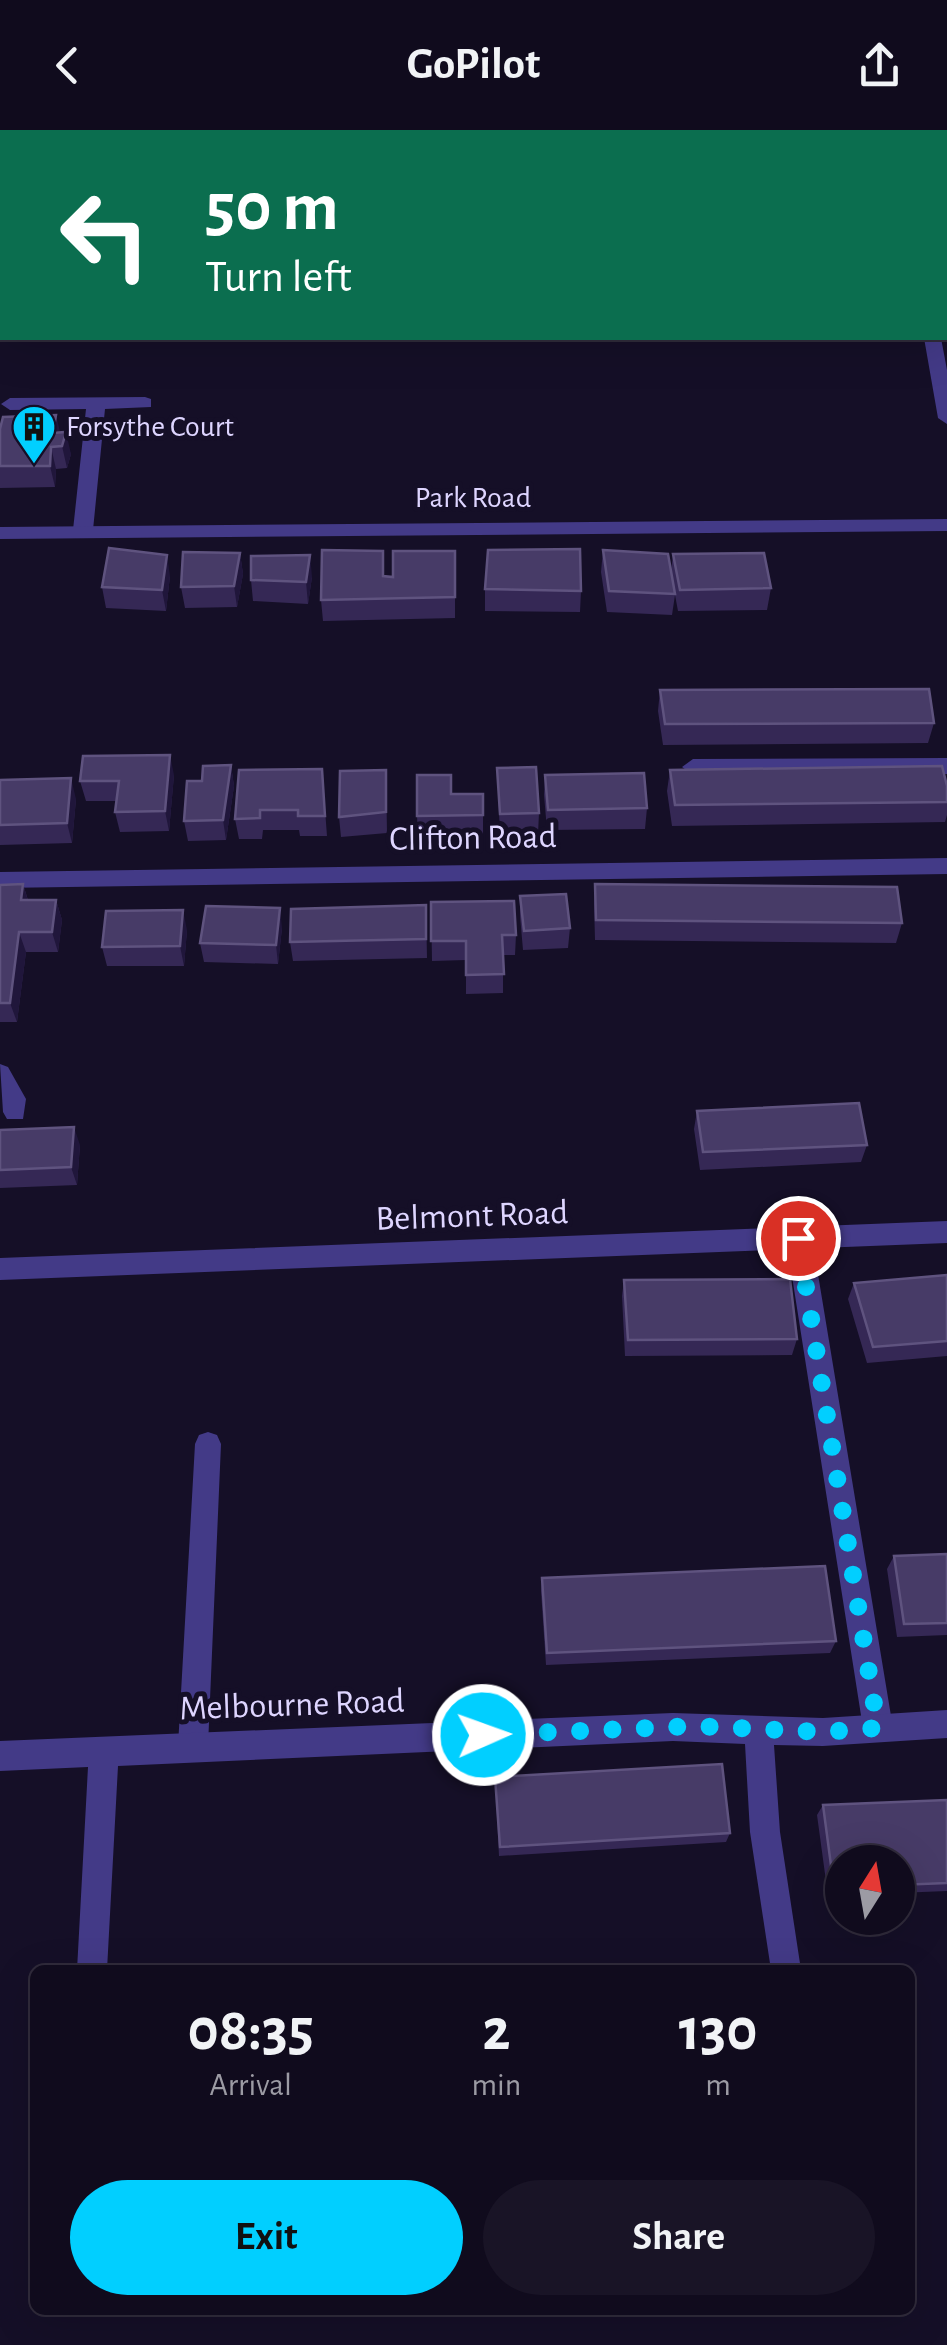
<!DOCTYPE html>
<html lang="en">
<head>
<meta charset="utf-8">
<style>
  :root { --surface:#100b1d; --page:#191426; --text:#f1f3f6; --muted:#9c9ba4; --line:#302b3b; --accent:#01cfff }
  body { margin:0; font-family:"Alegreya Sans",sans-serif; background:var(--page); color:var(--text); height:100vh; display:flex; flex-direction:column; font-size:38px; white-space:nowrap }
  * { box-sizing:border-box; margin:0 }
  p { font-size:32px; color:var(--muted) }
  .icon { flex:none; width:55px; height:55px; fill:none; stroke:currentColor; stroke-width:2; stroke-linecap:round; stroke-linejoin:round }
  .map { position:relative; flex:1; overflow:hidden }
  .sheet { position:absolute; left:30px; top:1835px; width:885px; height:350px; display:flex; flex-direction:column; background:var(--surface); border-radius:15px; box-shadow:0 10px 40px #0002,0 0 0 2px var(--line) }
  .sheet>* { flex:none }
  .hud { position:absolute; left:0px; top:0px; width:948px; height:210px; box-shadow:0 10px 40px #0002,0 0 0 2px var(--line); background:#0b6e4f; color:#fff; overflow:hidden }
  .needle { width:65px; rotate:11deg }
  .buttons { position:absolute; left:825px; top:1715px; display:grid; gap:20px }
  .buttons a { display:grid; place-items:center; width:90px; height:90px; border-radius:50%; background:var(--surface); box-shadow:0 10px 40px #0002,0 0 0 2px var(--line); font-size:50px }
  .pin { position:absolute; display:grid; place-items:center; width:85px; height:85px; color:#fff; margin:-42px; border:5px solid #fff; border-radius:50%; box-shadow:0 2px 10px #0007 }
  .me { position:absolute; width:110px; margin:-55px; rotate:88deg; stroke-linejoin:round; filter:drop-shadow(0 0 8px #0008) }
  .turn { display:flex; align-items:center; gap:35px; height:210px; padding:0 40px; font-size:45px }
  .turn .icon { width:130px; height:130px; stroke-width:2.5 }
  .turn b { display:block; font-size:70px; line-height:85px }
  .eta { display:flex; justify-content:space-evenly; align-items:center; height:170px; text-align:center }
  .eta b { font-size:60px; font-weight:600; line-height:70px }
  .button { display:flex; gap:20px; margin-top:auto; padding:20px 40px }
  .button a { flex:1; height:115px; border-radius:60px; background:var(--accent); color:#111; font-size:40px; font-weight:600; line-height:115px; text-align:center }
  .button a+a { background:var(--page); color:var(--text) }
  header { display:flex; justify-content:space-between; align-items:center; height:130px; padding:0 40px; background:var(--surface); font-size:45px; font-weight:600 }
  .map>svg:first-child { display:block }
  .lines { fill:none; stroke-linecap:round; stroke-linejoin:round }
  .lane { fill:#433a87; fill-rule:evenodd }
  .street { fill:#433a87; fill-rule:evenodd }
  .wall { fill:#352855 }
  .shaded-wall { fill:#20163b }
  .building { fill:#473b67; stroke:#5f537f; stroke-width:2.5 }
  .route { stroke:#01cfff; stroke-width:18; stroke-dasharray:0 32.4 }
  .labels { text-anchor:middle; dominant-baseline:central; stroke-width:10; stroke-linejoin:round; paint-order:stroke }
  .far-poi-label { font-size:30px; fill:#ded5ff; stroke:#150f27; text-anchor:start }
  .far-street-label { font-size:30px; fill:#ded5ff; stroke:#150f27 }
  .street-label { font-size:35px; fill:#ded5ff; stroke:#150f27 }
</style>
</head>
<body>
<header><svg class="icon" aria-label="back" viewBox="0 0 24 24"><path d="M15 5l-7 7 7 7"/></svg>GoPilot<svg class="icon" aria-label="share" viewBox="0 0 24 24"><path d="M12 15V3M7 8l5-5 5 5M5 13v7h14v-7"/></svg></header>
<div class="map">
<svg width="947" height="2215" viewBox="0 0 947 2215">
  <rect width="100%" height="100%" fill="#150f27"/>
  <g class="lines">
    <!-- lane -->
    <path class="lane" d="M145 267 151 269V277L105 279 93 400 90 404H76L73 400 86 279 10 280 1 274 10 268Z
      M947 628V644L693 645 682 637 693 629Z
      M0 934 8 937 26 969 23 989H7L3 982Z
      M799 1097 808 1100 812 1108 893 1598 888 1608 878 1612 868 1608 863 1598 786 1108 790 1100Z
      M208 1302 217 1305 221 1314 208 1616 203 1626 193 1631 183 1626 178 1616 195 1314 199 1305Z"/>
    <!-- street -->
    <path class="street" d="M890 0H906L907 2H891Z
      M0 49H2V59H0Z
      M945 81H947V91H945Z
      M924 208H941L947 240V294L938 288Z
      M947 389V401L0 409V397Z
      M947 728V744L0 758V742Z
      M947 1091V1113L0 1150V1128Z
      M947 1580V1608L823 1616 774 1615 780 1702 801 1840H771L750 1702 745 1614 673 1611 118 1636 107 1840H77L88 1637 0 1641V1611L673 1583 823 1588Z"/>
  </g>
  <!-- wall -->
  <path class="wall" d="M34 0H217V2H35Z
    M243 0H316V2H243Z
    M0 299 60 302 71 324 67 338 56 339 55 357 0 358Z
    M603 420 671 442 673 424 771 458 767 480 678 481 675 465 672 485 607 482 601 442Z
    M455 421V488L323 491 321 470 384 446 393 447Z
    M240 423 243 444 237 477 185 478 181 457Z
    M170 446 166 481 106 478 102 457Z
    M312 447 308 474 253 471 251 450Z
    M485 459 581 461 580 482 485 481Z
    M660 560 934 593 928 613 663 615 658 581Z
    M231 635 234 656 226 710 188 711 184 691Z
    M497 638 539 683 538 704 500 705Z
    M322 639 327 706H300L299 700H263L262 709H239L235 689Z
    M386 640 387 703 341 707 339 687Z
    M670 640 947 656V685L945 692 672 696 667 661Z
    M174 645 169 701 120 702 115 682 117 671H86L80 651Z
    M545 645 647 678 645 699 547 700 544 665Z
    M0 650 76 669 72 713 0 715Z
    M451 664H483V705L418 706 417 686Z
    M23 754 28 770H56L62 790 58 822H26L17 892H0V755Z
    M595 754 902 793 896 813 595 810 594 774Z
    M520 766 570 798 568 818 523 820 520 786Z
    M431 772 516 805 515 825H503V863L466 864V830L432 831Z
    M426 775 427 828 293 831 290 812Z
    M282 798 278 834 204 832 200 813Z
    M187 800 184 836H107L102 817Z
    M697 981 867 1015 861 1032 700 1040 694 999Z
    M0 1000 80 1015 77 1055 0 1058Z
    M947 1145V1226L867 1233 848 1169 854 1153Z
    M624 1150 797 1209 792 1225 625 1226 622 1166Z
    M947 1424V1505L897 1507 887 1439 894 1426Z
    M542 1448 836 1511 830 1523 546 1535 541 1461Z
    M495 1647 730 1703 726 1712 499 1726Z
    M947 1670V1761L898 1763V1732H842V1766H828L817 1685 823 1675Z"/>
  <!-- shaded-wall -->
  <path class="shaded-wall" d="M204 0H217V2H204Z
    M0 109H2V132H0Z
    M56 285 61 306 53 303Z
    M66 302 71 324 67 338 62 316Z
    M51 317 56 339 55 357 50 336Z
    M240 423 243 444 237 477 234 456Z
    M167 425 170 446 166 481 162 460Z
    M310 425 312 447 308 474 306 452Z
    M170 625 174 645 169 701 165 681Z
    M231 635 234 656 226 710 223 690Z
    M71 648 76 669 72 713 67 693Z
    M23 754 29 774 21 770Z
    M56 770 62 790 58 822 52 802Z
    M280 778 282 798 278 834 276 815Z
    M183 780 187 800 184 836 180 816Z
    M19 802 26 822 17 892 10 873Z
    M74 997 80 1015 77 1055 71 1037Z"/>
  <!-- building -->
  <path class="building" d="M285 0H313V2H285Z
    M343 0H412V2H343Z
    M469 0H565V2H468Z
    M597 0H669V2H597Z
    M701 0H747V2H701Z
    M761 0H802V2H761Z
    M818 0H862V1H858V2H819Z
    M0 77H2V109H0Z
    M56 285 53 303 66 302 62 316 51 317 50 336H0V299L3 287Z
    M109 418 167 425 162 460 102 457Z
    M580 419 581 461 485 459 488 420Z
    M322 420 383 421V446L393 447V421H455V467L321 470Z
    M603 420 668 424 675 464 609 461Z
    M183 422 240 423 234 456 181 457Z
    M764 423 771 458 680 460 673 424Z
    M310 425 306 452 251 450V426Z
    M929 559 934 593 665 594 660 560Z
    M170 625 165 681 115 682 119 651H80L83 626Z
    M231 635 223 690 184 691 187 651H202L203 636Z
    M942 636 947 656V672L675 675 670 640Z
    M536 637 539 683 500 684 497 638Z
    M322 639 325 686H298V680H260V688L235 689 239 640Z
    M386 640V682L339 687 340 641Z
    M644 643 647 678 548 680 545 645Z
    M417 645H451V664H483V685L417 686Z
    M71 648 67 693 0 695V650Z
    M23 754 21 770H56L52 802H19L10 873H0V755Z
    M595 754 897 757 902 793 596 790Z
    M566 764 570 798 524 801 520 766Z
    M514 771 516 805H502L504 844 466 845V811H431V772Z
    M426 775V809L290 812 291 779Z
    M206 776 280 778 276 815 200 813Z
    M183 780 180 816 102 817 106 781Z
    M859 973 867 1015 703 1022 697 981Z
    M74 997 71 1037 0 1040V1000Z
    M947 1145V1211L873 1217 854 1153Z
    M790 1149 797 1209 628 1210 624 1150Z
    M947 1424V1493L904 1494 894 1426Z
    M825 1436 836 1511 547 1523 542 1448Z
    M722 1634 730 1703 500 1717 495 1647Z
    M947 1670V1753L898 1755V1732H842V1757L834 1758 823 1675Z"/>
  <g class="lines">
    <!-- route -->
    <path class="route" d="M483 1605 695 1596 823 1602 878 1598 798 1108"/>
  </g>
  <!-- icons -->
  <defs>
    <symbol id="building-pin" viewBox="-11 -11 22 30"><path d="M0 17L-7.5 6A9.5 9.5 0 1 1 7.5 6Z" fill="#01cfff" stroke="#150f27"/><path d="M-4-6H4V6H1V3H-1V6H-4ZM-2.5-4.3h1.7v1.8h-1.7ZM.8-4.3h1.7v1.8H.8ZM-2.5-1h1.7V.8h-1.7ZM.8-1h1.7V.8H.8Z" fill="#111"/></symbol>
  </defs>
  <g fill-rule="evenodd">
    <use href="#building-pin" x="9" y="272" width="50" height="68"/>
  </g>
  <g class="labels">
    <!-- far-poi labels -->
    <g class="far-poi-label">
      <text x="66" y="297">Forsythe Court</text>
    </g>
    <!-- far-street labels -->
    <g class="far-street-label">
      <text x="473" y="368">Park Road</text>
    </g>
    <!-- street labels -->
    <g class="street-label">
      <text transform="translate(473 708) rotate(-1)">Clifton Road</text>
      <text transform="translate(472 1086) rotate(-2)">Belmont Road</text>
      <text transform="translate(292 1575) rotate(-2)">Melbourne Road</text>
    </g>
  </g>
</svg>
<div class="buttons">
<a><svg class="needle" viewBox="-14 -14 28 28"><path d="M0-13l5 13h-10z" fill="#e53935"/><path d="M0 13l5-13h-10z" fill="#9c9ba4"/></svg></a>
</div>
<div class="pin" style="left:798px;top:1108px;background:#d93025"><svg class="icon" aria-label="arrive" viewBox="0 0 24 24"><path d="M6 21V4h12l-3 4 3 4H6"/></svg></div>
<svg class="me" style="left:483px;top:1605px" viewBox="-20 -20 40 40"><circle r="17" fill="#01cfff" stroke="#fff" stroke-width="3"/><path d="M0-11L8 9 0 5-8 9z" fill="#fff"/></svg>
<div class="hud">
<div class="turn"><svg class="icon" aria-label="left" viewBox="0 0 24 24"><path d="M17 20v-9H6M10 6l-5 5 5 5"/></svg><div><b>50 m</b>Turn left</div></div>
</div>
<section class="sheet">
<div class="eta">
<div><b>08:35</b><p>Arrival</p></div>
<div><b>2</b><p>min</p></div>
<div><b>130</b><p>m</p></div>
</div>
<div class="button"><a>Exit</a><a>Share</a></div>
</section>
</div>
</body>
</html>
